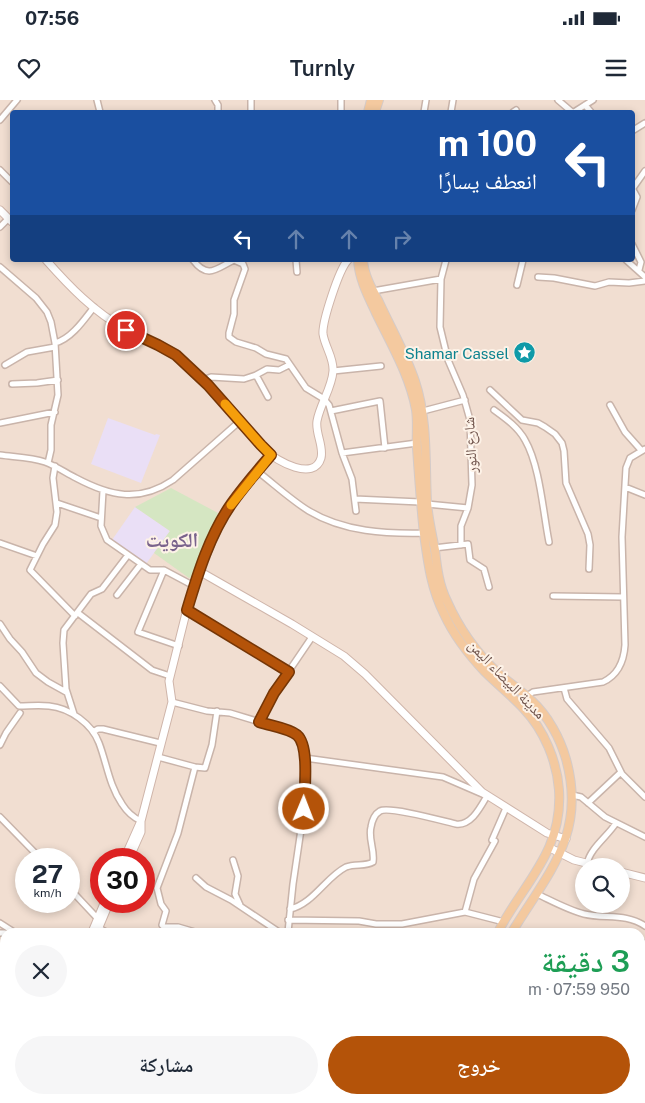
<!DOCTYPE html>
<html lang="ar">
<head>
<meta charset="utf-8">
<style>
  :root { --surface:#fff; --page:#f6f6f7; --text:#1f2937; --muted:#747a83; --accent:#b45309 }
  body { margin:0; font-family:"Public Sans","Noto Naskh Arabic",sans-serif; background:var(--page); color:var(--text); direction:rtl; height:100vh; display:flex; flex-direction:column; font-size:19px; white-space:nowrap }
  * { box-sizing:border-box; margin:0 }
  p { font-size:16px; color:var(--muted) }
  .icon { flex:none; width:28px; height:28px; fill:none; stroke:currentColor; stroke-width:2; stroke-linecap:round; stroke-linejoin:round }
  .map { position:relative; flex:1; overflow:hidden; direction:ltr }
  .panel { position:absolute; left:0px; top:828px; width:645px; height:176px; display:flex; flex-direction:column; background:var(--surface); border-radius:15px 15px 0 0; box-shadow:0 2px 8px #0003; direction:rtl }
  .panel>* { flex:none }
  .hud { position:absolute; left:10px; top:10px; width:625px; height:152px; border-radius:5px; box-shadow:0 2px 8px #0003; direction:rtl; background:#1a4fa0; color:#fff; overflow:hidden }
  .fabs { position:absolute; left:575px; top:758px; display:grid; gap:10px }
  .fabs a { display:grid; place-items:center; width:55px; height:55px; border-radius:50%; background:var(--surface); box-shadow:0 2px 8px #0003; font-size:25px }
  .speed { position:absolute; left:15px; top:748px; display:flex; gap:10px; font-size:25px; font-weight:700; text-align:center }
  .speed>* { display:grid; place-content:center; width:65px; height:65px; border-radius:50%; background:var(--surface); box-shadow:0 2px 8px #0003; line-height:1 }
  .speed small { font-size:12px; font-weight:400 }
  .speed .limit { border:8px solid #d22; background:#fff; color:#111 }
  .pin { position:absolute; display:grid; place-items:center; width:42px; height:42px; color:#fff; margin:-21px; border:2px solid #fff; border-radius:50%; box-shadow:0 1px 5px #0007 }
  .me { position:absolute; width:55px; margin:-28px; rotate:1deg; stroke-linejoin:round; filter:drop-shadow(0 0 4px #0008) }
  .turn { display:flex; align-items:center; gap:18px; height:105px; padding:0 15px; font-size:22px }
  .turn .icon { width:65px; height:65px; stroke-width:2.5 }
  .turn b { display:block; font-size:35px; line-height:42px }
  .lanes { display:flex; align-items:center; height:48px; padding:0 15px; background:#0003; justify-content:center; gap:25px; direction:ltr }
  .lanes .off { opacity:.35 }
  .round { display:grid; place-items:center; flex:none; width:52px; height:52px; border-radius:26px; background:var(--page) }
  .head { display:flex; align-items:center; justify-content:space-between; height:85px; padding:0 15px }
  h1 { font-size:30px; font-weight:600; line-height:38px; color:#1e9e55 }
  .cta { display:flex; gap:10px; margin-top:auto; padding:10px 15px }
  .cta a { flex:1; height:58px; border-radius:30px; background:var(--accent); color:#fff; font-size:20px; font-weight:600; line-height:58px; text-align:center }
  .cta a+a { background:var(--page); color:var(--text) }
  .status { display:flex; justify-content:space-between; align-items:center; height:35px; padding:0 25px; background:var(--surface); direction:ltr }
  .status svg { height:14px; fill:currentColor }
  header { display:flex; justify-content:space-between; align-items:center; height:65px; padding:0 15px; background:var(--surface); font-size:22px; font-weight:600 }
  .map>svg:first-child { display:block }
  .residential { fill:#f1ded1; fill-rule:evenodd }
  .industrial { fill:#e9e1dd }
  .education { fill:#eadff6 }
  .green { fill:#d5e6c2 }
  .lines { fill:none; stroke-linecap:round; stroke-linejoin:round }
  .street-casing { stroke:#c9b4aa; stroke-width:8 }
  .secondary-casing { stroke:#cfb5aa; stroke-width:9 }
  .primary-casing { stroke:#d4cbc9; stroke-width:10 }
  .street { stroke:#fff; stroke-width:5 }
  .secondary { stroke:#fff; stroke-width:7 }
  .primary { stroke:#f4c99f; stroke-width:8 }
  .route-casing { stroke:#753606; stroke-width:12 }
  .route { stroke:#b45309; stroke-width:9 }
  .slow { stroke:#f59e0b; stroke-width:9 }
  .labels { text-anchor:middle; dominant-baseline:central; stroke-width:4; stroke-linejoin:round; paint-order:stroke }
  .culture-label { font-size:15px; fill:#0d838f; stroke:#fdf2e7; text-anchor:end }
  .street-label { font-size:15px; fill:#6f534b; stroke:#fdf2e7 }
  .district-label { font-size:20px; font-weight:bold; fill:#79638c; stroke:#fdf2e7 }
</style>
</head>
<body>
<div class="status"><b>07:56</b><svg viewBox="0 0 49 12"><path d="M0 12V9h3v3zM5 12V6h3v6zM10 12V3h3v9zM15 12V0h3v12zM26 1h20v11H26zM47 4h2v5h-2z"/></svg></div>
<header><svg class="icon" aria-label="menu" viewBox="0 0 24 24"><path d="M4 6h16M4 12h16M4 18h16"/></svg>Turnly<svg class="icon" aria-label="heart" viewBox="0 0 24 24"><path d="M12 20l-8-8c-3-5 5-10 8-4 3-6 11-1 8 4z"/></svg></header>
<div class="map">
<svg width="645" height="1003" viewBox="0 0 645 1003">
  <rect width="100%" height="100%" fill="#faede2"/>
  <!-- residential -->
  <path class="residential" d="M0 0H645V1003H0ZM12 12H632V160H12ZM26 759H69V801H26ZM101 759H144V801H101ZM584 766H621V804H584ZM5 832H640V999H5Z"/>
  <!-- industrial -->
  <path class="industrial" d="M645 930V1003H628L626 999H640V931Z"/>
  <!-- education -->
  <path class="education" d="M108 318 155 335 156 334 160 335 141 383 91 364Z
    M135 407 170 431 146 464 112 440Z"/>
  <!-- green -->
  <path class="green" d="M171 388 218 413 193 476 189 478 154 453 170 431 135 407Z"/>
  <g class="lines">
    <defs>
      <path id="street" d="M97 0 100 12
        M215 0 218 5V12
        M341 0V12
        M558 0 572 12
        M585 5 591 12
        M251 12V0
        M424 12 426 0
        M451 12 453 0
        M513 12 516 10
        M574 12 593 0
        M0 20 17 0
        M632 31 645 23
        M0 70 12 82
        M632 88 637 97 632 110
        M633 88 645 71
        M0 127 9 118
        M632 144 641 162 639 170
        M193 160C208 180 217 168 234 160L243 164 245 169 234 200V214L229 233V237L236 242 256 248 266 254 286 259 306 288 324 299 329 305 342 353 352 379 356 411
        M296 160 297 172
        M446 160 441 179 440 227 448 260 463 295 470 320 472 385 468 408 461 426V445
        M626 160 645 177
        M0 167 36 198 47 212 51 222 55 243 58 295 51 325V350L48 363
        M538 177 554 178 595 186 609 182 629 183 645 181
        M517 185 523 160
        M373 191 441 179
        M55 243C71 239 84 220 94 207
        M5 265 27 252 55 247
        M333 271 381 266
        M256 275 268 297
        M203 280 211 277 244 279 256 275 267 269 279 270 289 265
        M12 284 37 283 58 280
        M490 290 522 320 538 323 545 327 555 334 562 343 564 351 566 383 588 434 590 445 589 469
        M610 305 625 332 641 350
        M494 310C505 318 518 327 525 340 540 366 543 412 549 442
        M331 311 380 301 385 348
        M423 311 465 300
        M0 323 55 312
        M342 353 417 343
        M0 355C15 357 31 357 45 362 56 366 66 373 76 378 110 396 139 403 173 380L240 321
        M55 366 53 378 57 412 55 425 43 444 30 470 75 516
        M257 371C274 384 291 400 309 411 344 432 386 434 426 433
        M625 387 645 395
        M103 391 101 426 107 440 150 470H164L194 486
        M355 399 420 402
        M57 403 101 418
        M427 404 468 408
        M0 443 37 456
        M434 448 468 444 470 460 484 469 489 487
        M164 470 138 532 179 546
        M117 495 141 464
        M553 496 623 497
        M187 510 289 572
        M78 513 152 570 170 576
        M0 524 10 539 22 552 36 573 48 582 66 592
        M0 586 19 606C29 606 39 605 49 606 70 608 92 624 99 643 107 664 109 685 122 704 127 712 132 717 141 721
        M564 588 567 599 609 648 622 674 645 697
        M527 596 533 592 603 582C618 575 624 560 625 545L622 437 626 368 630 358 645 349
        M172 602 207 611 230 613 290 631 300 639 305 652 304 709 293 784 288 832
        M74 614 66 589 63 543 64 530 91 494 102 489 128 455
        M259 623 274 593 312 537
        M93 632 98 629H103L160 643
        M0 645 6 633 20 613
        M158 657 195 667 205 668 212 645 217 611
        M195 667 178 733 157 788 161 804 166 811 162 825 164 827H178L195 832
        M572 695 581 697 605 717 645 737
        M588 703 621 672
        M0 717 41 759
        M233 760 238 776 235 794 240 805
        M587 764C590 748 608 736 616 723
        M196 778 206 787 231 800 279 832
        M69 788 99 820
        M537 794C552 801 568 810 584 814 605 819 626 813 645 826
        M290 809C313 804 326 777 346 767 355 763 365 767 373 762 375 750 368 739 371 727 372 721 375 714 380 711 389 706 443 721 456 724 471 726 480 708 487 696L443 677 305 658
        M465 812 474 779 495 741 492 740 506 708
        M288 820 359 821 376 824H402L465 812 504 822
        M0 823 14 832
        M97 827 106 832
        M0 833H5
        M640 846 645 843
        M0 856 5 860
        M0 897 5 896
        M0 936H5
        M640 961 645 960
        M0 970 5 971
        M0 996 5 998
        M6 999 13 1003
        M565 999 566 1003
        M268 1003 269 999"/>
      <path id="secondary" d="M0 110 12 122
        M46 160C69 186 94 212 125 229 141 239 160 243 175 255 199 273 220 297 239 320 248 330 256 342 266 351 277 361 314 382 321 358 324 346 315 333 317 321 320 304 332 288 333 271 334 258 325 247 323 234 322 222 339 169 348 160
        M199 471 292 524 344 556 365 574 482 692 547 733 566 739
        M550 748 574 760 598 766
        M124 759 140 723
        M129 759 141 732V721L172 602 169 581 185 517 199 471 220 424 231 403 271 355
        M621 772 645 778
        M92 832 105 801
        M97 832 110 801
        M136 999H151
        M227 999 251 1003"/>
      <path id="primary" d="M368 12 371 0
        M375 12 379 0
        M358 160C359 179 368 196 376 213 391 244 410 276 416 310 418 323 416 336 417 348 419 377 421 406 424 434 428 463 431 488 444 514 454 536 469 555 485 572 498 585 512 596 524 609 544 630 557 661 559 690 563 752 524 782 498 832
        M363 160C364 175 372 189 379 202 391 228 406 254 415 281 428 320 425 362 427 402 428 418 432 434 435 450 437 468 439 485 447 501 459 528 476 552 497 572 508 582 521 590 532 601 548 616 560 638 566 659 587 734 548 773 512 832
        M504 999 505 1003
        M516 999V1003"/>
    </defs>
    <!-- street casing -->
    <use href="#street" class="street-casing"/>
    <!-- secondary casing -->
    <use href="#secondary" class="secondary-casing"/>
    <!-- primary casing -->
    <use href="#primary" class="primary-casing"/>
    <!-- street -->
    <use href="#street" class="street"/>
    <!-- secondary -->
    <use href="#secondary" class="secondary"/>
    <!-- primary -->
    <use href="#primary" class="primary"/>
  </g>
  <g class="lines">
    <defs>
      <path id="route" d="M126 230 158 245 176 255 208 285 261 345 271 355C258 370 244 386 232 403 210 434 198 473 187 510L289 572 274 593 259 622C271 626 288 628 297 635 310 646 304 692 304 709"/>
    </defs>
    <!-- route casing -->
    <use href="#route" class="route-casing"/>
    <!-- route -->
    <use href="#route" class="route"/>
    <!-- slow -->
    <path class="slow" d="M225 304 261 345 271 355 231 405"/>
  </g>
  <!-- icons -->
  <defs>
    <symbol id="sight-disc" viewBox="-11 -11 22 22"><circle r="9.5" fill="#0f9aa8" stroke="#fdf2e7"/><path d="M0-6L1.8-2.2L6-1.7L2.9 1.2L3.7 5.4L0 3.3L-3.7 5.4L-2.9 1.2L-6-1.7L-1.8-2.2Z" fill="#fff"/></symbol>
  </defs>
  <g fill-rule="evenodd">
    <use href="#sight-disc" x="512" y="240" width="25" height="25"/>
  </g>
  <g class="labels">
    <!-- culture labels -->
    <g class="culture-label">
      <text x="509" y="253">Shamar Cassel</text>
    </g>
    <!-- street labels -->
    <g class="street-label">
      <text transform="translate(470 345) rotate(-93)">شارع النور</text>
      <text transform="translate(507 579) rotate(46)">مدينة البيضاء اليمن</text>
    </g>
    <!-- district labels -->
    <g class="district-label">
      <text x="172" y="440">الكويت</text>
    </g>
  </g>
</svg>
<div class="fabs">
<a><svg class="icon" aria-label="search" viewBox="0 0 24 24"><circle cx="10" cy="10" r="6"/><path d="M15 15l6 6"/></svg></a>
</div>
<div class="speed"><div>27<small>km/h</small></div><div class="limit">30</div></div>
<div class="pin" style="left:126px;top:230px;background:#d93025"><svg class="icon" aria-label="arrive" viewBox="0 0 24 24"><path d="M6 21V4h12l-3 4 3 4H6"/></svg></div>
<svg class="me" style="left:304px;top:709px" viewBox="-20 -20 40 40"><circle r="17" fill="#b45309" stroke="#fff" stroke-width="3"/><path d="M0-11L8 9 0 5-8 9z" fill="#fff"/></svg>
<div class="hud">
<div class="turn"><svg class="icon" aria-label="left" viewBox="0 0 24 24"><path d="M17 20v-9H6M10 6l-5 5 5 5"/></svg><div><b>100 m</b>انعطف يسارًا</div></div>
<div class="lanes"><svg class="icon" aria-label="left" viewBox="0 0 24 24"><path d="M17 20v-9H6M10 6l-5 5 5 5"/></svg><svg class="icon off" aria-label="ahead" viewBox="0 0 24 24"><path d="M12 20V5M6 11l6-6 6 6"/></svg><svg class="icon off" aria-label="ahead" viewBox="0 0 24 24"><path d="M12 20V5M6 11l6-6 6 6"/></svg><svg class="icon off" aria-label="right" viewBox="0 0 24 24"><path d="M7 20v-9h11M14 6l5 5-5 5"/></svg></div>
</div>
<section class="panel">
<div class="head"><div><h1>3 دقيقة</h1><p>950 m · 07:59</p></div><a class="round"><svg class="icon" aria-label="close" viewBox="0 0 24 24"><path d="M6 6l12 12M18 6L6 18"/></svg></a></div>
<div class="cta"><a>خروج</a><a>مشاركة</a></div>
</section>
</div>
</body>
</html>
